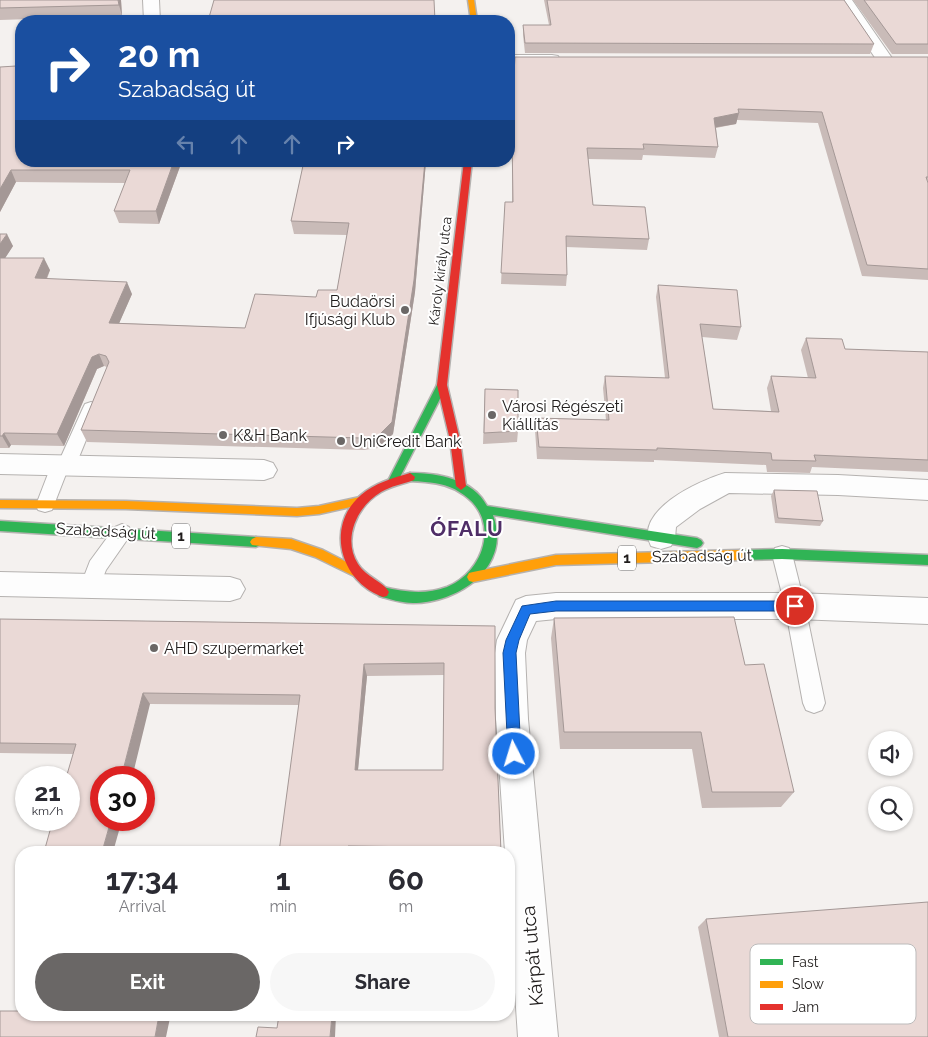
<!DOCTYPE html>
<html lang="en">
<head>
<meta charset="utf-8">
<style>
  :root { --surface:#fff; --page:#f7f7f7; --text:#2b2b33; --muted:#7c7c81; --accent:#6a6766 }
  body { margin:0; font-family:Raleway,sans-serif; background:var(--page); color:var(--text); height:100vh; display:flex; flex-direction:column; font-size:19px; white-space:nowrap }
  * { box-sizing:border-box; margin:0 }
  p { font-size:16px; color:var(--muted) }
  .icon { flex:none; width:28px; height:28px; fill:none; stroke:currentColor; stroke-width:2; stroke-linecap:round; stroke-linejoin:round }
  .map { position:relative; flex:1; overflow:hidden }
  .side { position:absolute; left:15px; top:846px; width:500px; height:175px; display:flex; flex-direction:column; background:var(--surface); border-radius:20px; box-shadow:0 1px 4px #0004 }
  .side>* { flex:none }
  .hud { position:absolute; left:15px; top:15px; width:500px; height:152px; border-radius:20px; box-shadow:0 1px 4px #0004; background:#1a4fa0; color:#fff; overflow:hidden }
  .fabs { position:absolute; left:868px; top:731px; display:grid; gap:10px }
  .fabs a { display:grid; place-items:center; width:45px; height:45px; border-radius:50%; background:var(--surface); box-shadow:0 1px 4px #0004; font-size:25px }
  .speed { position:absolute; left:15px; top:766px; display:flex; gap:10px; font-size:25px; font-weight:700; text-align:center }
  .speed>* { display:grid; place-content:center; width:65px; height:65px; border-radius:50%; background:var(--surface); box-shadow:0 1px 4px #0004; line-height:1 }
  .speed small { font-size:12px; font-weight:400 }
  .speed .limit { border:8px solid #d22; background:#fff; color:#111 }
  .pin { position:absolute; display:grid; place-items:center; width:42px; height:42px; color:#fff; margin:-21px; border:2px solid #fff; border-radius:50%; box-shadow:0 1px 5px #0007 }
  .me { position:absolute; width:55px; margin:-28px; rotate:355deg; stroke-linejoin:round; filter:drop-shadow(0 0 4px #0008) }
  .turn { display:flex; align-items:center; gap:18px; height:105px; padding:0 20px; font-size:22px }
  .turn .icon { width:65px; height:65px; stroke-width:2.5 }
  .turn b { display:block; font-size:35px; line-height:42px }
  .lanes { display:flex; align-items:center; height:48px; padding:0 20px; background:#0003; justify-content:center; gap:25px; direction:ltr }
  .lanes .off { opacity:.35 }
  .eta { display:flex; justify-content:space-evenly; align-items:center; height:85px; text-align:center }
  .eta b { font-size:30px; font-weight:700; line-height:35px }
  .primary-button { display:flex; gap:10px; margin-top:auto; padding:10px 20px }
  .primary-button a { flex:1; height:58px; border-radius:30px; background:var(--accent); color:#fff; font-size:20px; font-weight:700; line-height:58px; text-align:center }
  .primary-button a+a { background:var(--page); color:var(--text) }
  .map>svg:first-child { display:block }
  .lines { fill:none; stroke-linecap:round; stroke-linejoin:round }
  .lane-casing { stroke:#b5b2b0; stroke-width:2 }
  .street-casing { stroke:#b5b2b0; stroke-width:2 }
  .fast-casing { stroke:#b5b2b0; stroke-width:3 }
  .slow-casing { stroke:#b5b2b0; stroke-width:3 }
  .jam-casing { stroke:#b5b2b0; stroke-width:3 }
  .lane { fill:#fdfdfd; fill-rule:evenodd }
  .street { fill:#fdfdfd; fill-rule:evenodd }
  .fast { fill:#30b455; fill-rule:evenodd }
  .slow { fill:#ff9f0a; fill-rule:evenodd }
  .jam { fill:#e5322d; fill-rule:evenodd }
  .wall { fill:#c9bbb8; fill-rule:evenodd }
  .shaded-wall { fill:#a49896 }
  .building { fill:#ead9d6; stroke:#a49896; fill-rule:evenodd }
  .route { fill:#1a73e8; stroke:#114b97 }
  .poi-dot { fill:#6a6766; stroke:#fff; stroke-width:2 }
  .labels { text-anchor:middle; dominant-baseline:central; stroke-width:4; stroke-linejoin:round; paint-order:stroke }
  .far-street-label { font-size:14px; fill:#201d1c; stroke:#fff }
  .shield { fill:#fff; stroke:#636160; stroke-width:1 }
  .shield-label { font-size:15px; font-weight:bold; fill:#201d1c }
  .poi-label { font-size:16px; fill:#201d1c; stroke:#fff; text-anchor:start }
  .street-label { font-size:16px; fill:#201d1c; stroke:#fff }
  .near-street-label { font-size:19px; fill:#201d1c; stroke:#fff }
  .district-label { font-size:21px; font-weight:bold; letter-spacing:1px; fill:#4f2e67; stroke:#fff }
  .key { fill:#fff; stroke:#bcbbbb; stroke-width:1 }
  .key-label { font-size:14px; fill:#201d1c }
</style>
</head>
<body>
<div class="map">
<svg width="928" height="1037" viewBox="0 0 928 1037">
  <rect width="100%" height="100%" fill="#f4f1ef"/>
  <g class="lines">
    <defs>
      <path id="lane" d="M91 402 97 404 99 408 75 467 72 472 66 474 52 510 45 512 38 510 36 505 51 466 54 461 60 459 83 408 85 404Z
        M122 524 129 527 131 532 129 537 106 570 97 593 90 595 83 593 80 587 90 561 115 527Z
        M782 546 789 548 792 554 805 606 825 703 822 710 814 713 806 710 803 703 785 606 772 554 775 548Z"/>
      <path id="street" d="M143 0H159L160 21H144Z
        M836 0H852L894 61 892 65H880Z
        M509 55H552L558 56 560 60 558 64 552 65H509Z
        M0 454 264 460 273 463 277 470 273 477 264 480 0 474Z
        M725 473 838 475 928 480V500L838 495 729 493 700 509 676 527 675 538 671 546 661 549 651 546C633 511 698 481 725 473Z
        M0 572 230 577 240 580 245 589 240 598 230 601 0 596Z
        M556 593H795L928 598V624L795 619H556L536 621 527 640 525 653 528 719 558 1037H518L509 903V852H505L496 719 495 653 497 640 516 600 526 596Z"/>
      <path id="fast" d="M442 381 447 385 398 481 397 484H389L388 481 437 385Z
        M410 473C438 473 473 479 487 506L697 538 701 540 703 543 701 546 697 548 493 515C512 567 459 603 413 603 402 603 389 599 379 596L377 592 379 588 383 587C405 592 425 595 447 587 484 572 501 521 464 495 452 486 440 483 425 482 419 481 412 482 406 480L405 477Z
        M0 521 256 537 260 539 262 542 260 545 256 547 0 531Z
        M782 549 928 555V565L782 559 740 560 736 558 734 555 736 552 740 550Z"/>
      <path id="slow" d="M468 0H474L477 21H471Z
        M360 497 364 498 366 501 364 504 319 514 297 516 126 509 0 508V500L126 501 297 508 319 506Z
        M256 537 291 539 323 550 360 569 362 572 360 575 356 577 315 557 291 549 252 545 250 542 252 539Z
        M740 550 744 552 746 555 744 558 740 560 556 565 473 582 469 581 467 577 469 573 473 572 556 555Z"/>
      <path id="jam" d="M464 161H472L447 385 460 440 466 486 461 490 456 486 450 440 437 385Z
        M410 473 415 477 414 480C403 484 391 486 381 492 357 506 342 539 358 564 366 577 384 582 389 592L387 596 383 597C340 582 325 526 361 495 375 483 393 478 410 473Z"/>
    </defs>
    <!-- lane casing -->
    <use href="#lane" class="lane-casing"/>
    <!-- street casing -->
    <use href="#street" class="street-casing"/>
    <!-- fast casing -->
    <use href="#fast" class="fast-casing"/>
    <!-- slow casing -->
    <use href="#slow" class="slow-casing"/>
    <!-- jam casing -->
    <use href="#jam" class="jam-casing"/>
    <!-- lane -->
    <use href="#lane" class="lane"/>
    <!-- street -->
    <use href="#street" class="street"/>
    <!-- fast -->
    <use href="#fast" class="fast"/>
    <!-- slow -->
    <use href="#slow" class="slow"/>
    <!-- jam -->
    <use href="#jam" class="jam"/>
  </g>
  <!-- wall -->
  <path class="wall" d="M0 0H121L122 16 0 20Z
    M544 0H844L874 44 870 54 525 53 523 35V25H549Z
    M853 0H928V54H892Z
    M515 57 928 58V280L862 276 818 123 737 120 736 124 716 128 718 147 715 158 643 155 642 160 588 159 593 205 649 239 647 250 566 247 567 275 566 286 501 284 505 202H512V146H509Z
    M0 67 182 161 159 224 119 223 114 211 125 183 16 182 0 212Z
    M304 161H426L415 292 393 434 378 448 364 450 87 442 81 430 107 367 104 366 97 369 64 446 11 445 9 448H0V234L13 246 5 258 50 270 47 279 132 294 119 323 245 328 316 297 337 290 347 235 294 234 291 221Z
    M658 285 741 327 737 340 702 337 713 409 771 411 767 388 771 376 808 378 801 350 806 338 845 349 928 352V472L812 467 810 473 767 472 766 465 654 460V462L537 459 535 430 536 418 606 420 603 388 605 376 665 378 656 297Z
    M485 389 518 431 517 442 483 444Z
    M774 490 823 521 820 526 775 523 771 496Z
    M554 618 745 665 794 792 781 807 702 808 692 749H560L551 638Z
    M0 619 495 626V708L501 852H279L299 705 150 704 73 754 0 753ZM444 675 443 770H358L367 676Z
    M706 919 928 1037H719L698 927Z"/>
  <!-- shaded-wall -->
  <path class="shaded-wall" d="M118 0H121L122 16 119 5Z
    M739 113 736 124 712 128 714 118Z
    M174 161H182L159 224 156 211Z
    M425 161H426L415 292 393 434 378 448 377 437Z
    M11 170 16 182 0 212V189Z
    M7 234 13 246 0 266V244Z
    M44 258 50 270 41 291 35 278Z
    M127 282 132 294 114 335 109 323Z
    M99 354 104 366 97 369 64 446 57 434 92 357Z
    M4 433 11 445 9 448 2 436Z
    M364 664 367 676 357 780 355 770Z
    M143 693 150 704 132 778H121Z
    M111 820H122L113 852H102Z
    M159 1015H164L170 1018 166 1037H155Z
    M332 1015H336L335 1037H330Z"/>
  <!-- building -->
  <path class="building" d="M0 0H118L119 5 0 8Z
    M214 0H434L435 21H208Z
    M547 0H844L874 44 525 43 523 25H551Z
    M864 0H928V44H896Z
    M515 57H928V177H926L928 183V269L867 265 822 112 738 109 739 113 714 118 718 147 643 144 644 149 587 148 593 205 645 207 649 239 566 236 567 275 501 273 505 202H513L512 136H510Z
    M18 61H21V161H174L156 211H114L130 170H11L0 189V67L16 66Z
    M304 161H425L414 280 392 422 377 437 362 438 81 430 109 362 106 356 99 354 92 357 57 434 4 433 2 436H0V258H44L35 278 127 282 109 323 245 328 255 294 316 297 318 290H337L349 223 291 221Z
    M0 234H7L0 244Z
    M658 285 737 290 741 327 700 324 713 409 779 412 771 376 816 378 806 338 842 339 845 349 928 352V460L814 455 816 461 772 460 771 453 657 448V450L539 447 536 418 609 420 605 376 669 378Z
    M485 389 518 390V431L484 433Z
    M774 490 817 491 823 521 778 518Z
    M734 617 745 665 764 664 794 792H712L701 732H564L554 618Z
    M0 619 495 626V708L501 852H428V847L348 846 347 852H279L300 695 143 693 121 778H101V820H111L102 852H44L53 820H69V778H66L76 744 0 743ZM444 663 443 770H355L364 664Z
    M928 902V1037H728L706 919Z
    M0 1011H21V1015H159L155 1037H0Z
    M279 1015H332L330 1037H256L258 1027 277 1028Z"/>
  <!-- route -->
  <path class="route" d="M556 601H795L799 602 801 606 799 609 795 611H556L530 614 519 640 516 653 521 754 519 758 514 760 510 758 508 754 503 653 506 640 522 606Z"/>
  <!-- markers -->
  <g class="poi-dot">
    <circle cx="405" cy="310" r="5"/>
    <circle cx="492" cy="415" r="5"/>
    <circle cx="223" cy="435" r="5"/>
    <circle cx="341" cy="441" r="5"/>
    <circle cx="154" cy="648" r="5"/>
  </g>
  <g class="labels">
    <!-- far-street labels -->
    <g class="far-street-label">
      <text transform="translate(440 271) rotate(-83)">Károly király utca</text>
    </g>
    <!-- shield labels -->
    <g class="shield">
      <rect x="172" y="523.5" width="18" height="25" rx="4"/>
      <rect x="618" y="545.5" width="18" height="25" rx="4"/>
    </g>
    <g class="shield-label">
      <text x="181" y="536">1</text>
      <text x="627" y="558">1</text>
    </g>
    <!-- poi labels -->
    <g class="poi-label">
      <text x="395" y="301" text-anchor="end">Budaörsi<tspan x="395" dy="18">Ifjúsági Klub</tspan></text>
      <text x="502" y="406">Városi Régészeti<tspan x="502" dy="18">Kiállítás</tspan></text>
      <text x="233" y="435">K&amp;H Bank</text>
      <text x="351" y="441">UniCredit Bank</text>
      <text x="164" y="648">AHD szupermarket</text>
    </g>
    <!-- street labels -->
    <g class="street-label">
      <text transform="translate(106 531) rotate(3)">Szabadság út</text>
      <text transform="translate(702 556) rotate(-1)">Szabadság út</text>
    </g>
    <!-- near-street labels -->
    <g class="near-street-label">
      <text transform="translate(532 956) rotate(-95)">Kárpát utca</text>
    </g>
    <!-- district labels -->
    <g class="district-label">
      <text x="467" y="528">ÓFALU</text>
    </g>
  </g>
  <!-- legend -->
  <rect x="750" y="944" width="166" height="80" rx="8" class="key"/>
  <rect x="760" y="959" width="23" height="6" fill="#30b455"/>
  <rect x="760" y="981" width="23" height="7" fill="#ff9f0a"/>
  <rect x="760" y="1004" width="23" height="6" fill="#e5322d"/>
  <g class="key-label">
    <text x="792" y="967">Fast</text>
    <text x="792" y="989">Slow</text>
    <text x="792" y="1012">Jam</text>
  </g>
</svg>
<div class="fabs">
<a><svg class="icon" aria-label="sound" viewBox="0 0 24 24"><path d="M4 9h4l5-4v14l-5-4H4zM17 9q2 3 0 6"/></svg></a>
<a><svg class="icon" aria-label="search" viewBox="0 0 24 24"><circle cx="10" cy="10" r="6"/><path d="M15 15l6 6"/></svg></a>
</div>
<div class="speed"><div>21<small>km/h</small></div><div class="limit">30</div></div>
<div class="pin" style="left:795px;top:606px;background:#d93025"><svg class="icon" aria-label="arrive" viewBox="0 0 24 24"><path d="M6 21V4h12l-3 4 3 4H6"/></svg></div>
<svg class="me" style="left:514px;top:754px" viewBox="-20 -20 40 40"><circle r="17" fill="#1a73e8" stroke="#fff" stroke-width="3"/><path d="M0-11L8 9 0 5-8 9z" fill="#fff"/></svg>
<div class="hud">
<div class="turn"><svg class="icon" aria-label="right" viewBox="0 0 24 24"><path d="M7 20v-9h11M14 6l5 5-5 5"/></svg><div><b>20 m</b>Szabadság út</div></div>
<div class="lanes"><svg class="icon off" aria-label="left" viewBox="0 0 24 24"><path d="M17 20v-9H6M10 6l-5 5 5 5"/></svg><svg class="icon off" aria-label="ahead" viewBox="0 0 24 24"><path d="M12 20V5M6 11l6-6 6 6"/></svg><svg class="icon off" aria-label="ahead" viewBox="0 0 24 24"><path d="M12 20V5M6 11l6-6 6 6"/></svg><svg class="icon" aria-label="right" viewBox="0 0 24 24"><path d="M7 20v-9h11M14 6l5 5-5 5"/></svg></div>
</div>
<section class="side">
<div class="eta">
<div><b>17:34</b><p>Arrival</p></div>
<div><b>1</b><p>min</p></div>
<div><b>60</b><p>m</p></div>
</div>
<div class="primary-button"><a>Exit</a><a>Share</a></div>
</section>
</div>
</body>
</html>
